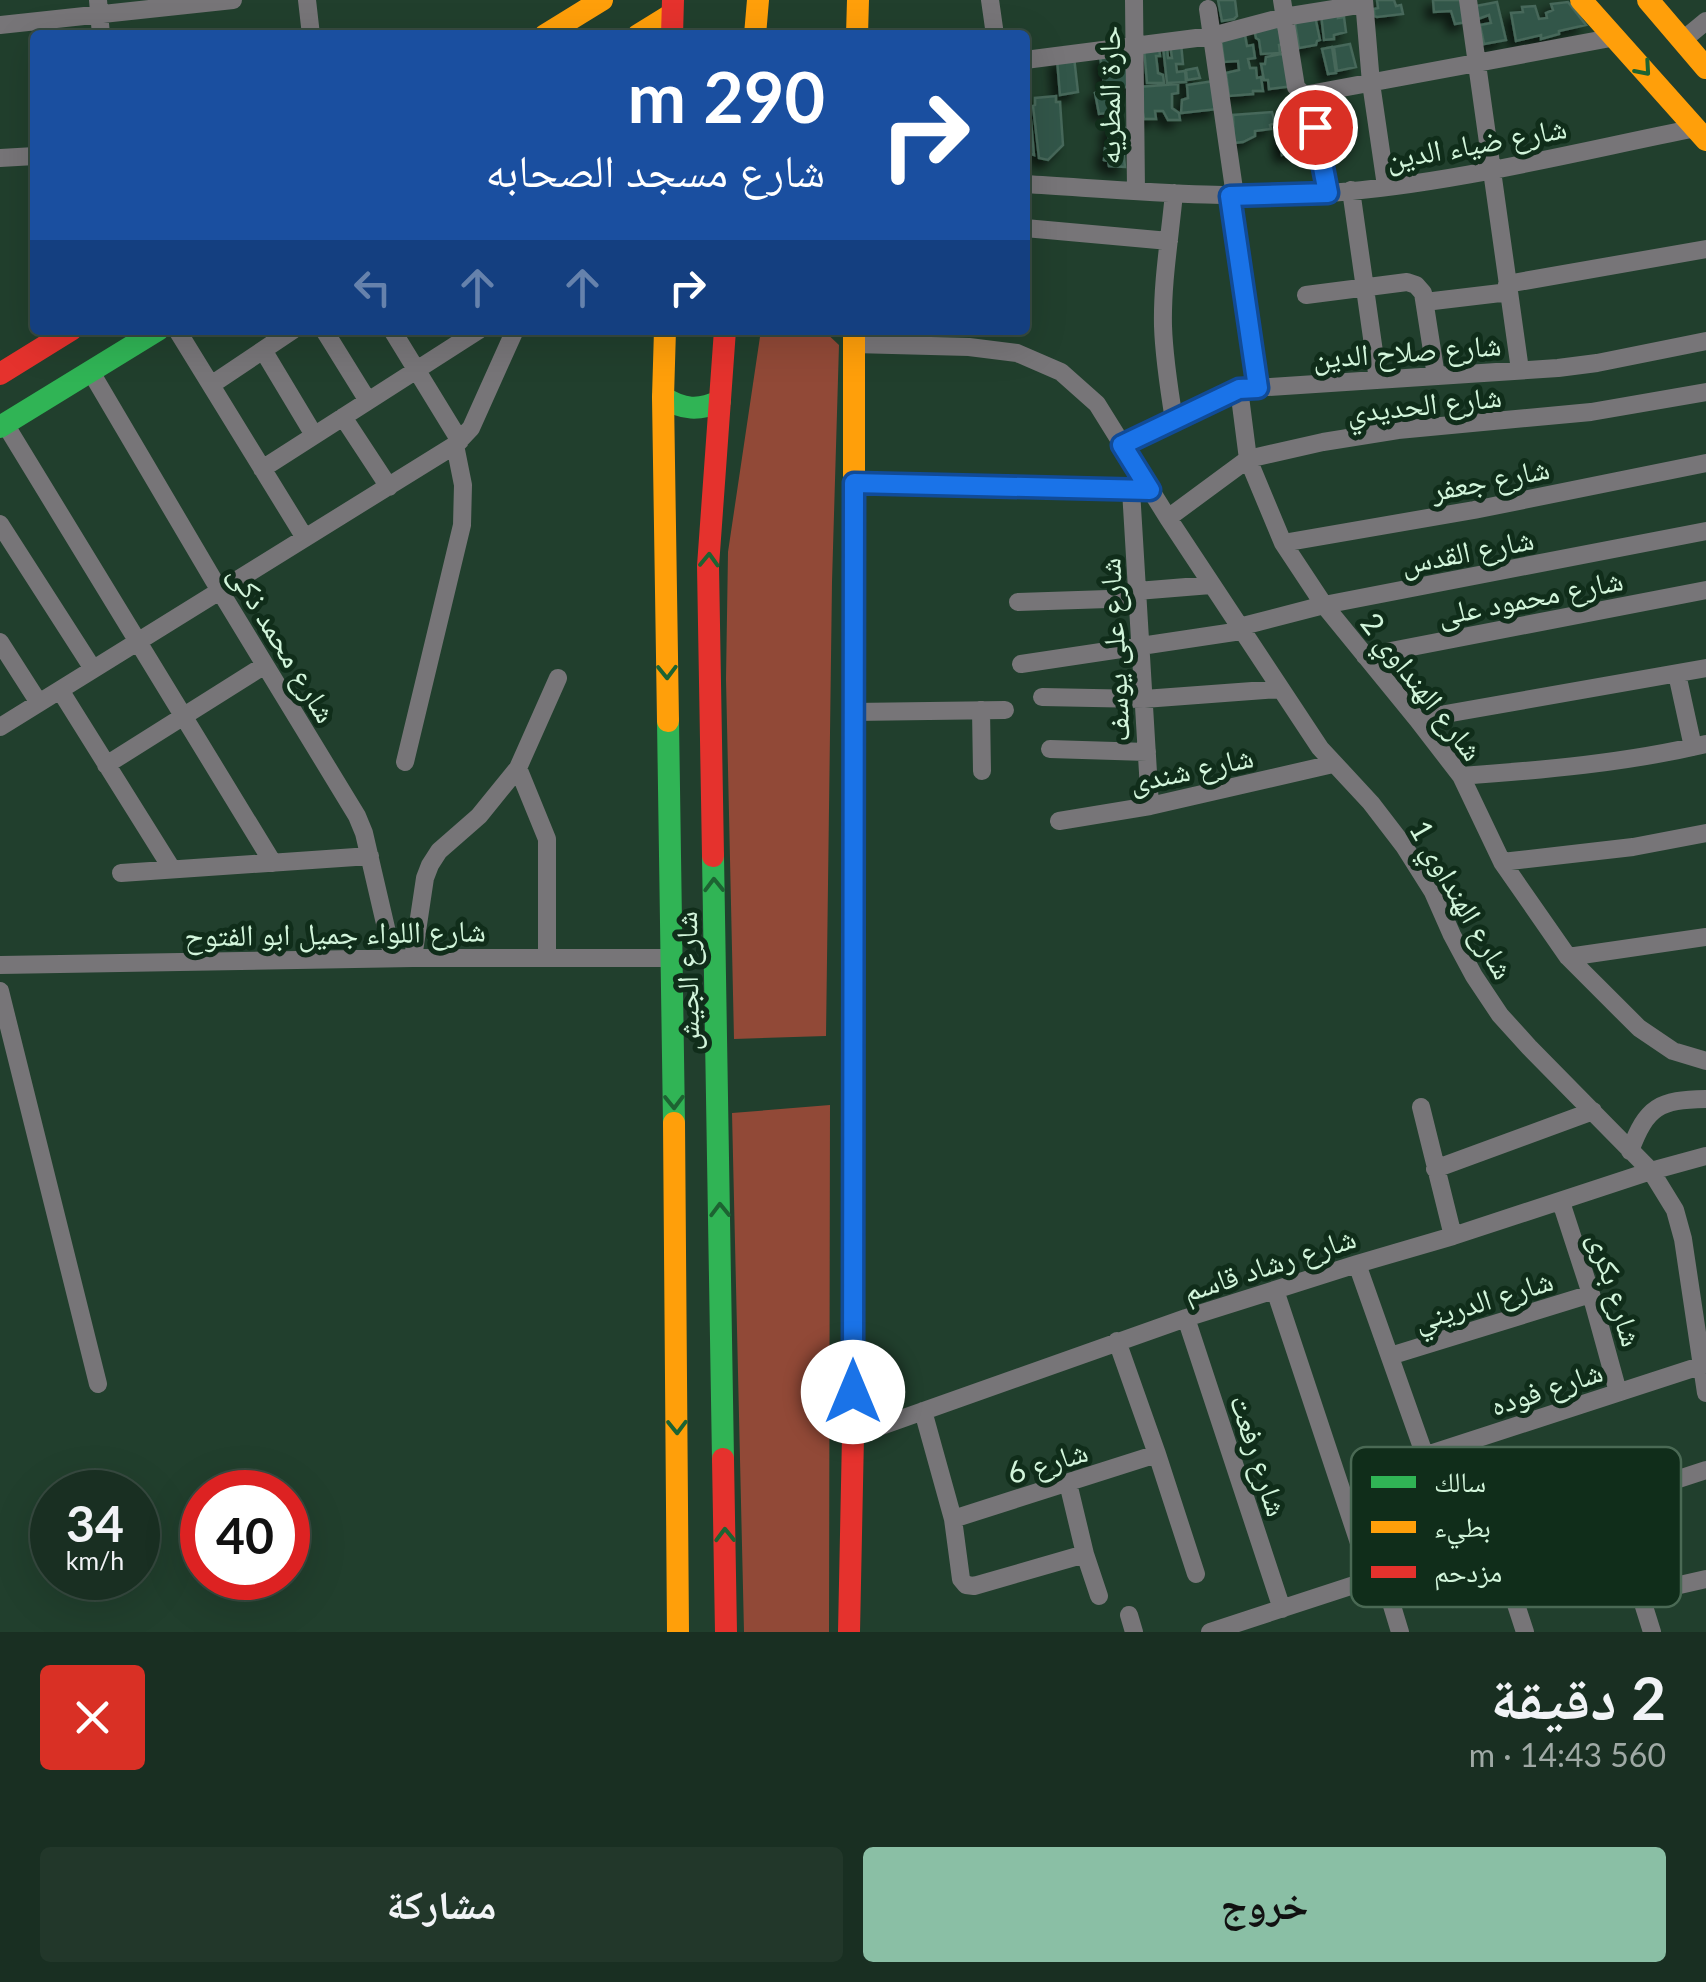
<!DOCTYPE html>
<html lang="ar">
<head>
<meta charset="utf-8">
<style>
  :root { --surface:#192f22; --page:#22372a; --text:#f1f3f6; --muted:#9fa9a5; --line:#374a40; --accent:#8abfa5 }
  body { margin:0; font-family:Lato,"Noto Naskh Arabic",sans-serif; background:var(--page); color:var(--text); direction:rtl; height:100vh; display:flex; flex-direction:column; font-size:38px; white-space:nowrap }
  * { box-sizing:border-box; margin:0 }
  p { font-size:32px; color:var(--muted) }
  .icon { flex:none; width:55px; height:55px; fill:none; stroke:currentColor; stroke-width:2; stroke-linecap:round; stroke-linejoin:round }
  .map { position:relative; height:1632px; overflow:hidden; direction:ltr }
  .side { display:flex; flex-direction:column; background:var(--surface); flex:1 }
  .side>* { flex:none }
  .guide { position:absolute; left:30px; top:30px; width:1000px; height:305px; border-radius:10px; box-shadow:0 10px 40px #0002,0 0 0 2px var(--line); direction:rtl; background:#1a4fa0; color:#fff; overflow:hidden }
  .speed { position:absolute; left:30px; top:1470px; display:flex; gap:20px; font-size:50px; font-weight:700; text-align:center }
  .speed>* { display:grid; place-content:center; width:130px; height:130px; border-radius:50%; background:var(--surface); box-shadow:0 10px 40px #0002,0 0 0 2px var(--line); line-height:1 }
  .speed small { font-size:25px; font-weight:400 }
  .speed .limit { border:15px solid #d22; background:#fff; color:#111 }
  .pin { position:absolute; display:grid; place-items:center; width:85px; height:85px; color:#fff; margin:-42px; border:5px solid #fff; border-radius:50%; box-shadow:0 2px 10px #0007 }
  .me { position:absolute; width:110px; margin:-55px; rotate:0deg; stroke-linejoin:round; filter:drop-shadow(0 0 8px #0008) }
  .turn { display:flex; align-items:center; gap:35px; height:210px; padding:0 40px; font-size:45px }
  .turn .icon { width:130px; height:130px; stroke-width:2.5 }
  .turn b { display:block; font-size:70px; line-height:85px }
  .lanes { display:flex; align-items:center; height:95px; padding:0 40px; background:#0003; justify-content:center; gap:50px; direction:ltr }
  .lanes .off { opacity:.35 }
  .round { display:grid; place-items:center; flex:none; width:105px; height:105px; border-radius:10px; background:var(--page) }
  .headline { display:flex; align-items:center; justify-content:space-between; height:170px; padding:0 40px }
  h1 { font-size:60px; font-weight:700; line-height:75px }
  .action { display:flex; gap:20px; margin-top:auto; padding:20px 40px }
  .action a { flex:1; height:115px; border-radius:10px; background:var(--accent); color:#111; font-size:40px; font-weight:700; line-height:115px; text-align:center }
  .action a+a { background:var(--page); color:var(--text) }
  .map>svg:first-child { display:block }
  .green { fill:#914937 }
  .building { fill:#33574a; stroke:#46675a; stroke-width:2.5; filter:url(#shadow) }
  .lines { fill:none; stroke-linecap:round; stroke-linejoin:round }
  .street { stroke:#777578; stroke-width:18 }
  .fast { stroke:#30b455; stroke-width:22 }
  .slow { stroke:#ff9f0a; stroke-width:22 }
  .jam { stroke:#e5322d; stroke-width:22 }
  .oneway { stroke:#1d6332 }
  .route-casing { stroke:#114b97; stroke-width:25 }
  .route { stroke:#1a73e8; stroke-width:18 }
  .labels { text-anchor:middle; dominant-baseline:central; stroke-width:10; stroke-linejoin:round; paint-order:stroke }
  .street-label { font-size:30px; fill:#d2f5db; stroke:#102d1a }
  .key { fill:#102d1a; stroke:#4a6954; stroke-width:2.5 }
  .key-label { font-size:28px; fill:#d2f5db }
</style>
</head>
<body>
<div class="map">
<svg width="1706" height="1632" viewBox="0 0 1706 1632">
  <defs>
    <filter id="shadow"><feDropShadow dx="-7" dy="7" stdDeviation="5" flood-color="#0009"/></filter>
  </defs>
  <rect width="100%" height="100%" fill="#213f2d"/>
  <!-- green -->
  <path class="green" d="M761 330H823L839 345 832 582 826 1036 734 1039 726 679 728 552Z
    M830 1105 829 1632H744L732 1113Z"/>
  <!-- building -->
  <path class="building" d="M1218 0H1235L1237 16 1234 19 1222 21Z
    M1377 0H1394L1396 6 1401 5 1403 14 1377 17 1374 16V9L1378 8Z
    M1433 0H1464L1467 22 1455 24 1451 11 1434 12Z
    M1497 2 1506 40 1484 44 1480 25 1491 23 1489 15 1478 19 1476 6Z
    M1568 2 1586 25 1559 31V34L1541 39V35L1516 41 1511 13 1523 12 1522 7 1535 6 1539 19 1547 18 1546 13 1553 10 1551 4Z
    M1338 12V18L1344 17 1346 32 1334 35V39L1324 40 1321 14Z
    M1315 16 1320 40 1317 41 1316 45 1299 48 1294 17Z
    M1277 23 1283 44 1279 45 1280 53 1261 54 1259 40 1256 38 1254 29Z
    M1245 35 1247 46 1253 45 1255 58 1248 59 1250 68H1256L1257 78 1261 77 1263 91H1253V94L1229 96 1226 73 1239 70 1238 61 1224 62 1221 39Z
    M1181 43 1183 64H1176L1177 72 1185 71 1186 82 1167 83 1163 47 1167 46 1168 58H1172L1170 44Z
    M1350 44 1356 67 1337 71 1334 47Z
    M1159 47 1160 56H1156L1158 73 1163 75 1164 83H1147L1144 48Z
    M1332 47 1336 73 1328 74 1322 49Z
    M1126 51 1133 86 1105 90 1100 56Z
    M1281 54 1286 56 1294 86 1269 89 1268 80H1264L1261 64H1265L1266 57Z
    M1074 57 1078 92 1060 95 1057 59Z
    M1197 68 1200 78 1187 80 1186 70Z
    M1214 81 1218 109 1181 113 1182 100 1188 98 1187 85Z
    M1178 84V93L1172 94V108L1179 113 1180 120H1168L1163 111H1155L1156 119H1144L1138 87Z
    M1109 90 1112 96H1117L1118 112 1099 114 1095 93Z
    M1056 96V102H1060L1063 145 1048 160 1039 158 1033 106 1035 105V98Z
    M1029 99 1034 155 1025 152V100Z
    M1272 112 1275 123 1270 125 1271 129 1255 131V136L1243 142 1234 143 1233 115Z
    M1115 118 1131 134 1122 136 1125 167 1109 166 1108 161 1104 160 1105 148 1110 147 1108 130Z
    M1310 120 1315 144 1294 148V152L1282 155 1280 135 1287 134 1284 125Z"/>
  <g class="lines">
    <!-- street -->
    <path class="street" d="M98 0 101 35
      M307 0 311 35
      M990 0 995 35
      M1134 0 1136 190
      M1282 0 1296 87 1304 95 1616 37
      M1364 0 1371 83 1386 186
      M1468 0 1520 370
      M1208 9 1235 196
      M0 25 233 0
      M1683 40 1706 21
      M1025 60 1212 36 1284 17 1364 4
      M1309 94 1327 193
      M0 158 35 156
      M1025 184C1126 190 1228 200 1329 193 1451 184 1576 152 1696 128
      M1351 190 1378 380
      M1174 193C1170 237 1162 282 1163 326 1164 358 1169 389 1174 420
      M1231 196 1258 388
      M1025 228 1169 241
      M1507 284 1706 249
      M1306 295 1407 282 1416 285 1423 293 1436 376
      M1425 302 1509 292
      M177 330 305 538
      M324 330 368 401
      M392 330 460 441
      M854 344 969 347 1017 353 1061 372 1097 404 1168 518 1320 748 1371 803 1404 846 1433 892 1452 935 1474 976 1500 1015 1529 1047 1651 1171 1675 1210 1683 1239 1706 1393
      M263 350 314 435
      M91 372 220 591 357 816 364 833 393 958
      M211 385 293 330
      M1239 389 1248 459 1283 543 1324 605 1417 719 1461 776 1502 862 1568 957 1639 1028 1673 1051 1706 1061
      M343 417 389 487
      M5 424 273 863
      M1122 445 1239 389 1558 368 1597 363 1706 341
      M262 469 479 330
      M854 483 1143 490
      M1131 490 1150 806
      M1168 518 1248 459 1323 442 1398 430 1591 412 1706 392
      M0 524 93 669
      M1283 543 1474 510 1706 463
      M1137 591 1211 585
      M1018 602 1138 598
      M1239 627 1324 605 1706 531
      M0 642 39 703
      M1365 656 1706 590
      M1021 664 1241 631
      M1677 674 1693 747
      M60 690 172 869
      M1042 697 1144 699 1280 689
      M981 710 982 771
      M853 712 1005 710
      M1417 719 1706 668
      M0 727 455 445 471 428 515 330
      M1050 749 1147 752
      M405 762 462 525 463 485 455 445
      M106 765 265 665
      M1461 776C1543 770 1626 763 1706 744
      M1059 821 1150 806 1333 764
      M1502 862 1633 847 1706 833
      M121 873 370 856
      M1568 957 1706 937
      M413 958 425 878 430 865 439 851 479 816 518 768
      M547 958V839L518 768 558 678
      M0 965 413 958H671
      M0 991 98 1384
      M1421 1107 1453 1236
      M1630 1151C1647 1106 1659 1100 1706 1099
      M1435 1169 1593 1111
      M1561 1202 1591 1294 1618 1392
      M1357 1264 1425 1456
      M1275 1290 1371 1579
      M1186 1318 1282 1609
      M1117 1341 1157 1454 1196 1574
      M1390 1356 1591 1294
      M923 1411 953 1519 961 1579 966 1585 974 1586 1085 1554
      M853 1436 1186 1318 1357 1264 1453 1236 1651 1171 1706 1156
      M1408 1461 1706 1364
      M1068 1483 1085 1554 1099 1596
      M1481 1497 1525 1632
      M1611 1501 1652 1632
      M953 1519 1157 1454
      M1383 1576 1400 1632
      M1640 1594 1706 1579
      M1129 1615 1134 1632
      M1210 1632 1706 1470"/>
    <!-- fast -->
    <path class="fast" d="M663 397C683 410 699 411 720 401
      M0 427 158 330
      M668 721 674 1123
      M713 856 723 1459"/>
    <!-- slow -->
    <path class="slow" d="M1581 0 1706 140
      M1648 0 1706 68
      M545 35 602 0
      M638 35 672 14
      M755 35 758 0
      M857 35 858 0
      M665 330 663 397 668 721
      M854 768V330
      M674 1123 678 1632"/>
    <!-- jam -->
    <path class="jam" d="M672 35 673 0
      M0 374 71 330
      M713 856 708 566 725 330
      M723 1459 726 1632
      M849 1632 853 1436 854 768"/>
  </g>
  <!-- one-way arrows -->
  <defs><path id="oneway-chevron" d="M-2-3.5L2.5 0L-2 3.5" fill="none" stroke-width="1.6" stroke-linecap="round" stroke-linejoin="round" transform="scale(2.5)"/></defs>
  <g class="oneway">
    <use href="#oneway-chevron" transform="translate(1644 69) rotate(49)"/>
    <use href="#oneway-chevron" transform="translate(709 560) rotate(-88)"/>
    <use href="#oneway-chevron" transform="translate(667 672) rotate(89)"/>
    <use href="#oneway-chevron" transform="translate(714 885) rotate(-91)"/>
    <use href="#oneway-chevron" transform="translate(674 1102) rotate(89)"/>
    <use href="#oneway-chevron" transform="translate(720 1210) rotate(-91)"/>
    <use href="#oneway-chevron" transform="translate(677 1427) rotate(89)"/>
    <use href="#oneway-chevron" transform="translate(725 1535) rotate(-91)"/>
  </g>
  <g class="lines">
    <defs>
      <path id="route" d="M853 1392 854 483 1150 490 1122 445 1239 389 1258 388 1230 196 1328 193 1315 127"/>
    </defs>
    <!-- route casing -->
    <use href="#route" class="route-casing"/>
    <!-- route -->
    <use href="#route" class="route"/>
  </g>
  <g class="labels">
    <!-- street labels -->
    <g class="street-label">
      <text transform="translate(1108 95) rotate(-90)">حارة المطريه</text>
      <text transform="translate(1476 142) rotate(-10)">شارع ضياء الدين</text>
      <text transform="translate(1407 350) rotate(-4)">شارع صلاح الدين</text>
      <text transform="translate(1424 403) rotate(-6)">شارع الحديدي</text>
      <text transform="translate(1490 478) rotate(-11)">شارع جعفر</text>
      <text transform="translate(1467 550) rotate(-11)">شارع القدس</text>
      <text transform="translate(1530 596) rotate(-11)">شارع محمود على</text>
      <text transform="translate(284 643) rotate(59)">شارع محمد ذكى</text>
      <text transform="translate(1113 650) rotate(-93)">شارع على يوسف</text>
      <text transform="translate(1423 686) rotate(52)">شارع الهنداوي 2</text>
      <text transform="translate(1191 768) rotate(-12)">شارع شندى</text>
      <text transform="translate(1463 899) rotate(60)">شارع الهنداوي 1</text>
      <text transform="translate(335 932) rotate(-1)">شارع اللواء جميل ابو الفتوح</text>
      <text transform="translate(686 981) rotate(-91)">شارع الجيش</text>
      <text transform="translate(1269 1263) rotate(-18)">شارع رشاد قاسم</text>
      <text transform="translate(1617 1289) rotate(73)">شارع بكرى</text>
      <text transform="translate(1483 1299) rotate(-17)">شارع الدريني</text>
      <text transform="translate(1546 1387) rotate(-18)">شارع فوده</text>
      <text transform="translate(1260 1455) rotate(72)">شارع رفعت</text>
      <text transform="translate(1047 1461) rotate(-17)">شارع 6</text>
    </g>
  </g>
  <!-- legend -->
  <rect x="1351" y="1447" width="330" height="160" rx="15" class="key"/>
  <rect x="1371" y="1476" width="45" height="12" fill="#30b455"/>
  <rect x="1371" y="1521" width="45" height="12" fill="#ff9f0a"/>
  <rect x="1371" y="1566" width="45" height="12" fill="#e5322d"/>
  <g class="key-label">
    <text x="1434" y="1492">سالك</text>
    <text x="1434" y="1537">بطيء</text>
    <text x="1434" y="1582">مزدحم</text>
  </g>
</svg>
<div class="speed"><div>34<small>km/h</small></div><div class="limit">40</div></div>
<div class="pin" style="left:1315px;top:127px;background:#d93025"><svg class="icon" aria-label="arrive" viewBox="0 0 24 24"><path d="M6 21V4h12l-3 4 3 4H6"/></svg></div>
<svg class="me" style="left:853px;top:1392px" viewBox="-20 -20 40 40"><circle r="19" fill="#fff"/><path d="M0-13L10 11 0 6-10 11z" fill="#1a73e8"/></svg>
<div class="guide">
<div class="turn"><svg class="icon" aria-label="right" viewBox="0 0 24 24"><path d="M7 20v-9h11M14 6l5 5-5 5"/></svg><div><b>290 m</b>شارع مسجد الصحابه</div></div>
<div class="lanes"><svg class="icon off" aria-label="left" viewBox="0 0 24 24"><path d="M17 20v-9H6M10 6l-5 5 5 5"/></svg><svg class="icon off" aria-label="ahead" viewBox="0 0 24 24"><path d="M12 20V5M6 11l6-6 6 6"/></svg><svg class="icon off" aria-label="ahead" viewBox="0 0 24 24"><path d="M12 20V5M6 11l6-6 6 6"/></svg><svg class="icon" aria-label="right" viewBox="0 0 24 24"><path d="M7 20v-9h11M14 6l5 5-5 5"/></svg></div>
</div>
</div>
<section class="side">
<div class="headline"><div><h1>2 دقيقة</h1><p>560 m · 14:43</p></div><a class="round" style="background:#d93025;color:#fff"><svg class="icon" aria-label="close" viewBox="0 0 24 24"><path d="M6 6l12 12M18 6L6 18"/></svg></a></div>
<div class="action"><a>خروج</a><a>مشاركة</a></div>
</section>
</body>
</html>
